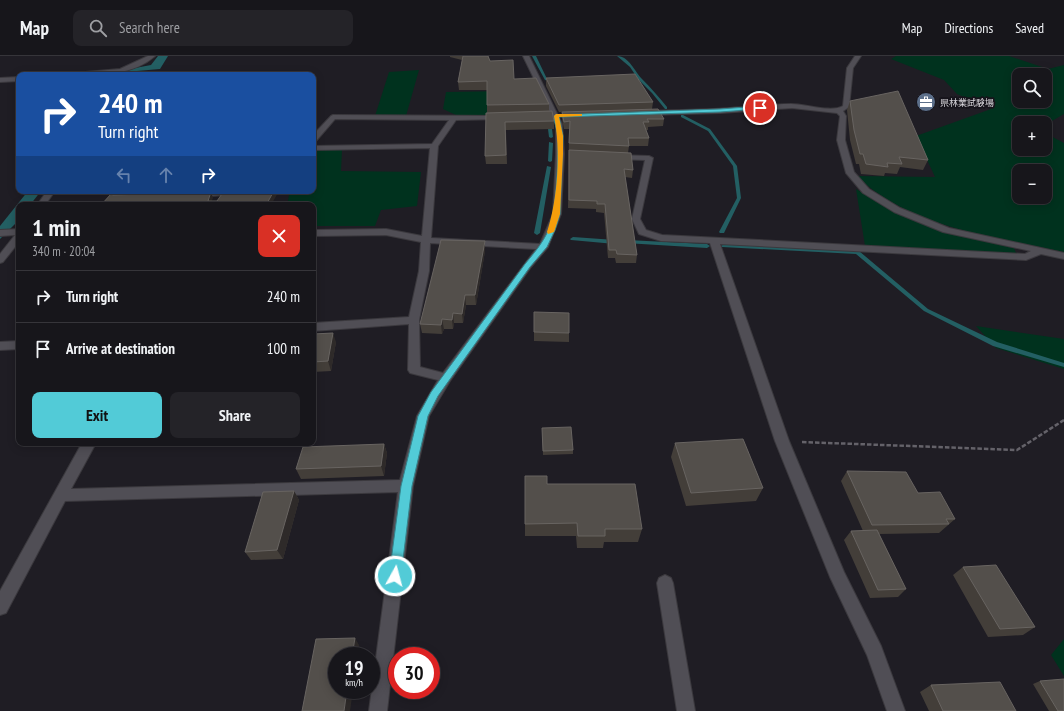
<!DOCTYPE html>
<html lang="en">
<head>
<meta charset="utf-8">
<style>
  :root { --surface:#17161b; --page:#242328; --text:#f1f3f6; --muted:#9e9fa3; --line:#36353a; --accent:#52cbd7 }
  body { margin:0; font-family:"PT Sans Narrow","Noto Sans JP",sans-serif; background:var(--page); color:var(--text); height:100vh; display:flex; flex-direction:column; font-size:15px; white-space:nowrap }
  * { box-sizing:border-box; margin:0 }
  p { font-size:13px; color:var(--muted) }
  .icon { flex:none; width:22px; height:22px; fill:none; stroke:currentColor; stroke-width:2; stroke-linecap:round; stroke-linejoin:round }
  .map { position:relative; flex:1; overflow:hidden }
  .details { position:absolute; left:16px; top:146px; width:300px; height:244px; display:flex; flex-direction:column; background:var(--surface); border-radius:8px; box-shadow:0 2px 10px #0003,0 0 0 1px var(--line) }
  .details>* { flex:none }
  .guide { position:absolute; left:16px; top:16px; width:300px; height:122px; border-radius:8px; box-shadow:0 2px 10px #0003,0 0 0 1px var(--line); background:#1a4fa0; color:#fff; overflow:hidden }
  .tools { position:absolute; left:1012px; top:12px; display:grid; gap:8px }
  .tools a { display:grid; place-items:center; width:40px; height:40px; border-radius:8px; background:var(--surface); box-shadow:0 2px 10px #0003,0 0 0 1px var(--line); font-size:20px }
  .speed { position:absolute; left:328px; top:591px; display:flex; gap:8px; font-size:20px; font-weight:700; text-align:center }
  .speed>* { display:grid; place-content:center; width:52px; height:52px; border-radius:50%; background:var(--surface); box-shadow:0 2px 10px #0003,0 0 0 1px var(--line); line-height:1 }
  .speed small { font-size:10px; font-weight:400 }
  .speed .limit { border:6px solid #d22; background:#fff; color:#111 }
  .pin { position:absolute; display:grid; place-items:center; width:34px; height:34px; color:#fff; margin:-17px; border:2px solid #fff; border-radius:50%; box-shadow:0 1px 4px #0007 }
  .me { position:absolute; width:44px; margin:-22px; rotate:7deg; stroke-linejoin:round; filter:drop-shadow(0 0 3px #0008) }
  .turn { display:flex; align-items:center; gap:14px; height:84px; padding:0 16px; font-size:18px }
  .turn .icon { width:52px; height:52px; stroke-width:2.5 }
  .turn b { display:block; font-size:28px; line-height:34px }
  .lanes { display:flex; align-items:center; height:38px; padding:0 16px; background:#0003; justify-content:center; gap:20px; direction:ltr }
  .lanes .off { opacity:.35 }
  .round { display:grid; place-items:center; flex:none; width:42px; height:42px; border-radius:8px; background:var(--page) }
  .overview { display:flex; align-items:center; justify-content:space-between; height:68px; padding:0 16px }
  h1 { font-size:24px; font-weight:600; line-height:30px }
  .primary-button { display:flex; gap:8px; margin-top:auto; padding:8px 16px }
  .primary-button a { flex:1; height:46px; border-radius:8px; background:var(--accent); color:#111; font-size:16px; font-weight:600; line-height:46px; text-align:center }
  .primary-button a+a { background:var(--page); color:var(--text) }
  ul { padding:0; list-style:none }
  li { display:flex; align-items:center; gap:12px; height:52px; padding:0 16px; border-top:1px solid var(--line) }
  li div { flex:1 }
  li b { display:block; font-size:15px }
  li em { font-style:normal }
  header { display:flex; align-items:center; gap:24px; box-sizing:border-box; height:56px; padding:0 20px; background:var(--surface); border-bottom:1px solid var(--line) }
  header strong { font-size:19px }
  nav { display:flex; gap:22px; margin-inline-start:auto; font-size:14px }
  .search { width:280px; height:36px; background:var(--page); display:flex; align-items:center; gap:10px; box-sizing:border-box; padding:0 14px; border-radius:8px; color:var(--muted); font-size:15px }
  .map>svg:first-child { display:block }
  .green { fill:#00321e; fill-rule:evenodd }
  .water { fill:#235f63 }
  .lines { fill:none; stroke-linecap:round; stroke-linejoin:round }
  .stream { fill:#235f63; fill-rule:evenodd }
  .minor-casing { stroke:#3b393e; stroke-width:2 }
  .path { stroke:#646269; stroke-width:2.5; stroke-dasharray:4.5 2; stroke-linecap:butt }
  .minor { fill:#504e55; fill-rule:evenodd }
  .wall { fill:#433e39 }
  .shaded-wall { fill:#2e2a29 }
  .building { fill:#534f4b; stroke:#686461 }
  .route { fill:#52cbd7; stroke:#35848c }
  .slow { fill:#f59e0b }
  .labels { text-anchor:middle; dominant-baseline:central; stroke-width:3.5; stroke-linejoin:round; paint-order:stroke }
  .far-poi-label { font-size:9px; fill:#d8d6db; stroke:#16141b; text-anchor:start }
</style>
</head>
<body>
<header>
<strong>Map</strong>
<div class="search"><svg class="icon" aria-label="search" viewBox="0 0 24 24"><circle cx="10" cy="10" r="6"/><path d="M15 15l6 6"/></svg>Search here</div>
<nav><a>Map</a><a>Directions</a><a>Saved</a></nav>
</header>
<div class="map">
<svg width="1064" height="655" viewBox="0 0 1064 655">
  <rect width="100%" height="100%" fill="#1f1d24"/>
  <!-- green -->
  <path class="green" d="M896 0H1009L1048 13 1064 9V58L1045 69V67H1019V93H1045V77L1064 87V196C991 180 914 173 856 120L935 121 916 80 991 53 957 38 944 24 891 3ZM1019 19H1045V45H1019ZM1019 115H1045V141H1019Z
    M419 14 406 60H375L389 16Z
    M506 35 510 59 458 60 443 53 446 36Z
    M313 94H342L341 115 421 116 417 150 381 154 375 170H313V149H287L290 135H313V116L315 107H313Z
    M856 133 894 155 944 176 1014 192 1016 197 865 190Z
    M976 270 1064 283V313L996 292Z
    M1064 583V620L1051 599Z"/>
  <!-- water -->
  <path class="water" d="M158 0H168L160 13 137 15 125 19H118L135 12 151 9Z
    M28 135H41L30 149H19V164L0 183V170Z"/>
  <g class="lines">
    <!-- stream -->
    <path class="stream" d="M532 0H536L548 25 545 24Z
      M617 0C629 0 635 16 642 23 651 32 659 41 667 51V53H665L652 37 638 23 630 11Z
      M681 59H683L710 73 737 110 741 142 724 177H720L719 176 737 142 733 110 708 75 681 61Z
      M549 64 551 65 553 81 551 82 549 81 547 65Z
      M549 86 553 87 552 105 550 106 548 105Z
      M547 110 551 111 540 177 537 179 534 177Z
      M573 181 615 184 618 186 615 188 571 184 570 183Z
      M627 184 707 188 710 190 707 192 625 187V185Z
      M724 188 859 195 928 253 997 286 1064 307V311L993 290 924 255 856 198 722 191 721 190Z"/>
    <defs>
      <path id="minor" d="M148 0H155C132 20 100 19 71 19L74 17 120 13Z
        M523 0H529L562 68 564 98 561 158 548 191 531 211 450 325 429 360 413 430 387 655H369L398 436 65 445 6 557 0 559V535L82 387H96L71 433 400 424 417 360 438 324 410 317 408 314 409 268 313 275V267L409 261 419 215 421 186 386 179 313 180V174L386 173 422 180 430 92 313 94V90L432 88 449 64 335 63 316 85H313V79L331 60 333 59 503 60V62L501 63 456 64 438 90 431 182 540 188 553 158 556 98V68ZM430 187 536 193 443 317 420 311 419 264 429 215Z
        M855 0H861L853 12 849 51 843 55 846 60 845 84 854 116 869 133 900 152 949 172 1064 197V203L1041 198 1026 204 720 188 789 385 844 516 881 590 905 655H887L867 599 830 521 775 385 710 187 661 185 639 178 632 163 645 104 615 103 611 101 615 99 649 100 653 102 640 163 646 174 662 179 1025 198 1031 195 943 176 894 156 863 137 846 117 837 84 840 60 837 57 792 52 720 57 644 59 641 57 644 55C673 54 701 54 730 52 751 51 771 48 791 48 806 48 831 57 843 50L847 12Z
        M19 21V25L0 26V22Z
        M47 135H55L45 149H37Z
        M194 135H224L226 137C222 141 196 141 192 137Z
        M19 173V186L3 206 0 207V198L15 179 0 180V174Z
        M19 285V293L0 294V286Z
        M665 519 671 522 673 527 695 655H677L657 527 659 522Z"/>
    </defs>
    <!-- minor casing -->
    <use href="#minor" class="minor-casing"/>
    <!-- path -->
    <path class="path" d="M802 386 1017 394 1064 364"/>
    <!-- minor -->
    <use href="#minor" class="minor"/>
  </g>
  <!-- wall -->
  <path class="wall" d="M450 0H488L490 5 514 23 549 48V55L554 65V73L506 74 507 108H486L485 100 487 57V34H459L458 26 462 4 450 1Z
    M546 22 653 46 652 53 664 63 663 70 648 71V74H646L649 82 648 90H629L628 97 633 114 632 122 625 121 637 199 636 207H616L615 202H608L604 157 596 156V153L568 152 569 73H564L562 63V56H559L546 30Z
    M850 45 928 104 923 114 900 111 897 118 885 117 884 120 861 118 859 108H856L850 84 847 54Z
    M485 185V195L476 249H466L463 267H454L453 273H444L442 278 422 277 420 268Z
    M534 276 569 277V286L534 285Z
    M313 278 336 286 331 315 313 316Z
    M542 372 573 394V398L543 399Z
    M675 387 763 432 756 445 686 450 671 401Z
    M384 388 387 397 384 420 301 423 296 413Z
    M847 415 918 437 955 463 939 477 879 478 906 533 898 541 870 542 844 484 851 475H863L841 425Z
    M547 428 642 473 638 486H604L603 492H577L576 480H525V468Z
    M294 435 299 444 283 503 251 504 245 496Z
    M963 511 1035 571 1023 579 988 581 953 519Z
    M1040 625 1064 655H1049L1033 628Z
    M931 629 1016 655H929L920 636Z"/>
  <!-- shaded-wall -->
  <path class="shaded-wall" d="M274 135H279L271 149H266Z
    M211 136 213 142 210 149 208 145Z
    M485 185V195L476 249 475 239Z
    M465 239 466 249 463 267 462 258Z
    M453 257 454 267 453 273 452 264Z
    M442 263 444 273 442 278 441 269Z
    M333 277 336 286 331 315 328 305Z
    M384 388 387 397 384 420 381 410Z
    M294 435 299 444 283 503 277 494Z
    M355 582 359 589 358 600H352Z
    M347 634H353L350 655H344Z"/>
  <!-- building -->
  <path class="building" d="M463 0H488L490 5 513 4 514 23 536 22 549 48 487 49V25L458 26Z
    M635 18 653 46 559 49 546 22Z
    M898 35 928 104 899 101 902 108 887 107 888 111 866 108 863 98H860L854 74 850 45Z
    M658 53 664 63H647L649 66H643L649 82H628L629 90 569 87 570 65 564 66 562 56Z
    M552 55 554 65 505 66 506 99 485 100 486 57Z
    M569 94 631 97 633 114 624 113 637 199 617 198 616 194H609L605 148H597V145L569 144Z
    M224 135H274L266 149H101L111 138 113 139 211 136 208 145H217Z
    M441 184 485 185 475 239H465L462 258 453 257 452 264 442 263 441 269 420 268Z
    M534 256 569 257V277L534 276Z
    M333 277 328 305 313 306V278Z
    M571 371 573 394 543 395 542 372Z
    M743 383 763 432 691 437 675 387Z
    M384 388 381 410 296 413 303 391Z
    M847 415 906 416 918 437 940 436 955 463H946L949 468 872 469Z
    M525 420H547V428H635L642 473H605V480H578L577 467 525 468Z
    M294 435 277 494 245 496 263 436Z
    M877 474 906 533 878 534 851 475Z
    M996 509 1035 571 1000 573 963 511Z
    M355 582 352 600H337V634H347L344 655H302L316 583Z
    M1064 623V655H1058L1040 625Z
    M1000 626 1016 655H943L931 629Z"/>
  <!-- route -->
  <path class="route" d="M760 50 761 51V53L720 56 559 61 563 80 560 158 555 174 547 191 530 211 438 340 428 360 412 430 401 520 399 524 395 526 391 524 389 520 401 430 418 360 431 336 525 208C534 197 542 188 548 175 557 153 558 107 558 83 558 75 553 66 555 59L720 53Z"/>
  <!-- slow -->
  <path class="slow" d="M580 58H582V60L559 61 563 80V98L560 158 554 176 548 178 547 176C558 143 561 94 554 60L556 58Z"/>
  <!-- icons -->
  <defs>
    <symbol id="office-disc" viewBox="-11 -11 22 22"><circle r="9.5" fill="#5c6f8a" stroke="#16141b"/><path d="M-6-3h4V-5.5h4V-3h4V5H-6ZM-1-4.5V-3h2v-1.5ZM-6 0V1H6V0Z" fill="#fff"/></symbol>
  </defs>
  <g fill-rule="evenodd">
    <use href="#office-disc" x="915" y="35" width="22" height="22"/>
  </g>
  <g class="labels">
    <!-- far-poi labels -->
    <g class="far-poi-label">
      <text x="940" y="46">県林業試験場</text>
    </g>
  </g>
</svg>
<div class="tools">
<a><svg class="icon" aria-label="search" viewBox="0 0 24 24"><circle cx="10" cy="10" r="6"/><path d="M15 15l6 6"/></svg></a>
<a>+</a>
<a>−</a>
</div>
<div class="speed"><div>19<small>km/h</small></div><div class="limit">30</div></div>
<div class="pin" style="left:760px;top:52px;background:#d93025"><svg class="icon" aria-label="arrive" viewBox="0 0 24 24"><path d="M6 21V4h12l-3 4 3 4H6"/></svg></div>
<svg class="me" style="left:395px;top:520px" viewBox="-20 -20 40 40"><circle r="17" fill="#52cbd7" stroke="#fff" stroke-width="3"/><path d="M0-11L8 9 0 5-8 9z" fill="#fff"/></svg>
<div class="guide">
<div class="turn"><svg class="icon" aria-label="right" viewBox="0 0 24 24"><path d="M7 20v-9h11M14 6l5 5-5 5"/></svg><div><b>240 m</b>Turn right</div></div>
<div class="lanes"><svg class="icon off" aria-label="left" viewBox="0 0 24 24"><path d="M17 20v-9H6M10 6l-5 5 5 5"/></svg><svg class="icon off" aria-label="ahead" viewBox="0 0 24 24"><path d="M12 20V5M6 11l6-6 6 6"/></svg><svg class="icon" aria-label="right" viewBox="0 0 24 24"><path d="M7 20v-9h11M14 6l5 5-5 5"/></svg></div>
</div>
<section class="details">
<div class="overview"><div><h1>1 min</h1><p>340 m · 20:04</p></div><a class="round" style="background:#d93025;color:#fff"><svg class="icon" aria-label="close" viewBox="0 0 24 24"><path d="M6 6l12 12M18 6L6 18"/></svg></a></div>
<ul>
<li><svg class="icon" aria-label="right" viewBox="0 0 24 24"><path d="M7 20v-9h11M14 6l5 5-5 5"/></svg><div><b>Turn right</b></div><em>240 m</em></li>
<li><svg class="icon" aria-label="arrive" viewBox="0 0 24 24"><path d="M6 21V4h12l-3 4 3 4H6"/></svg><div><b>Arrive at destination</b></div><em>100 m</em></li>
</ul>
<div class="primary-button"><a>Exit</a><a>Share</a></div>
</section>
</div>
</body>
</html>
